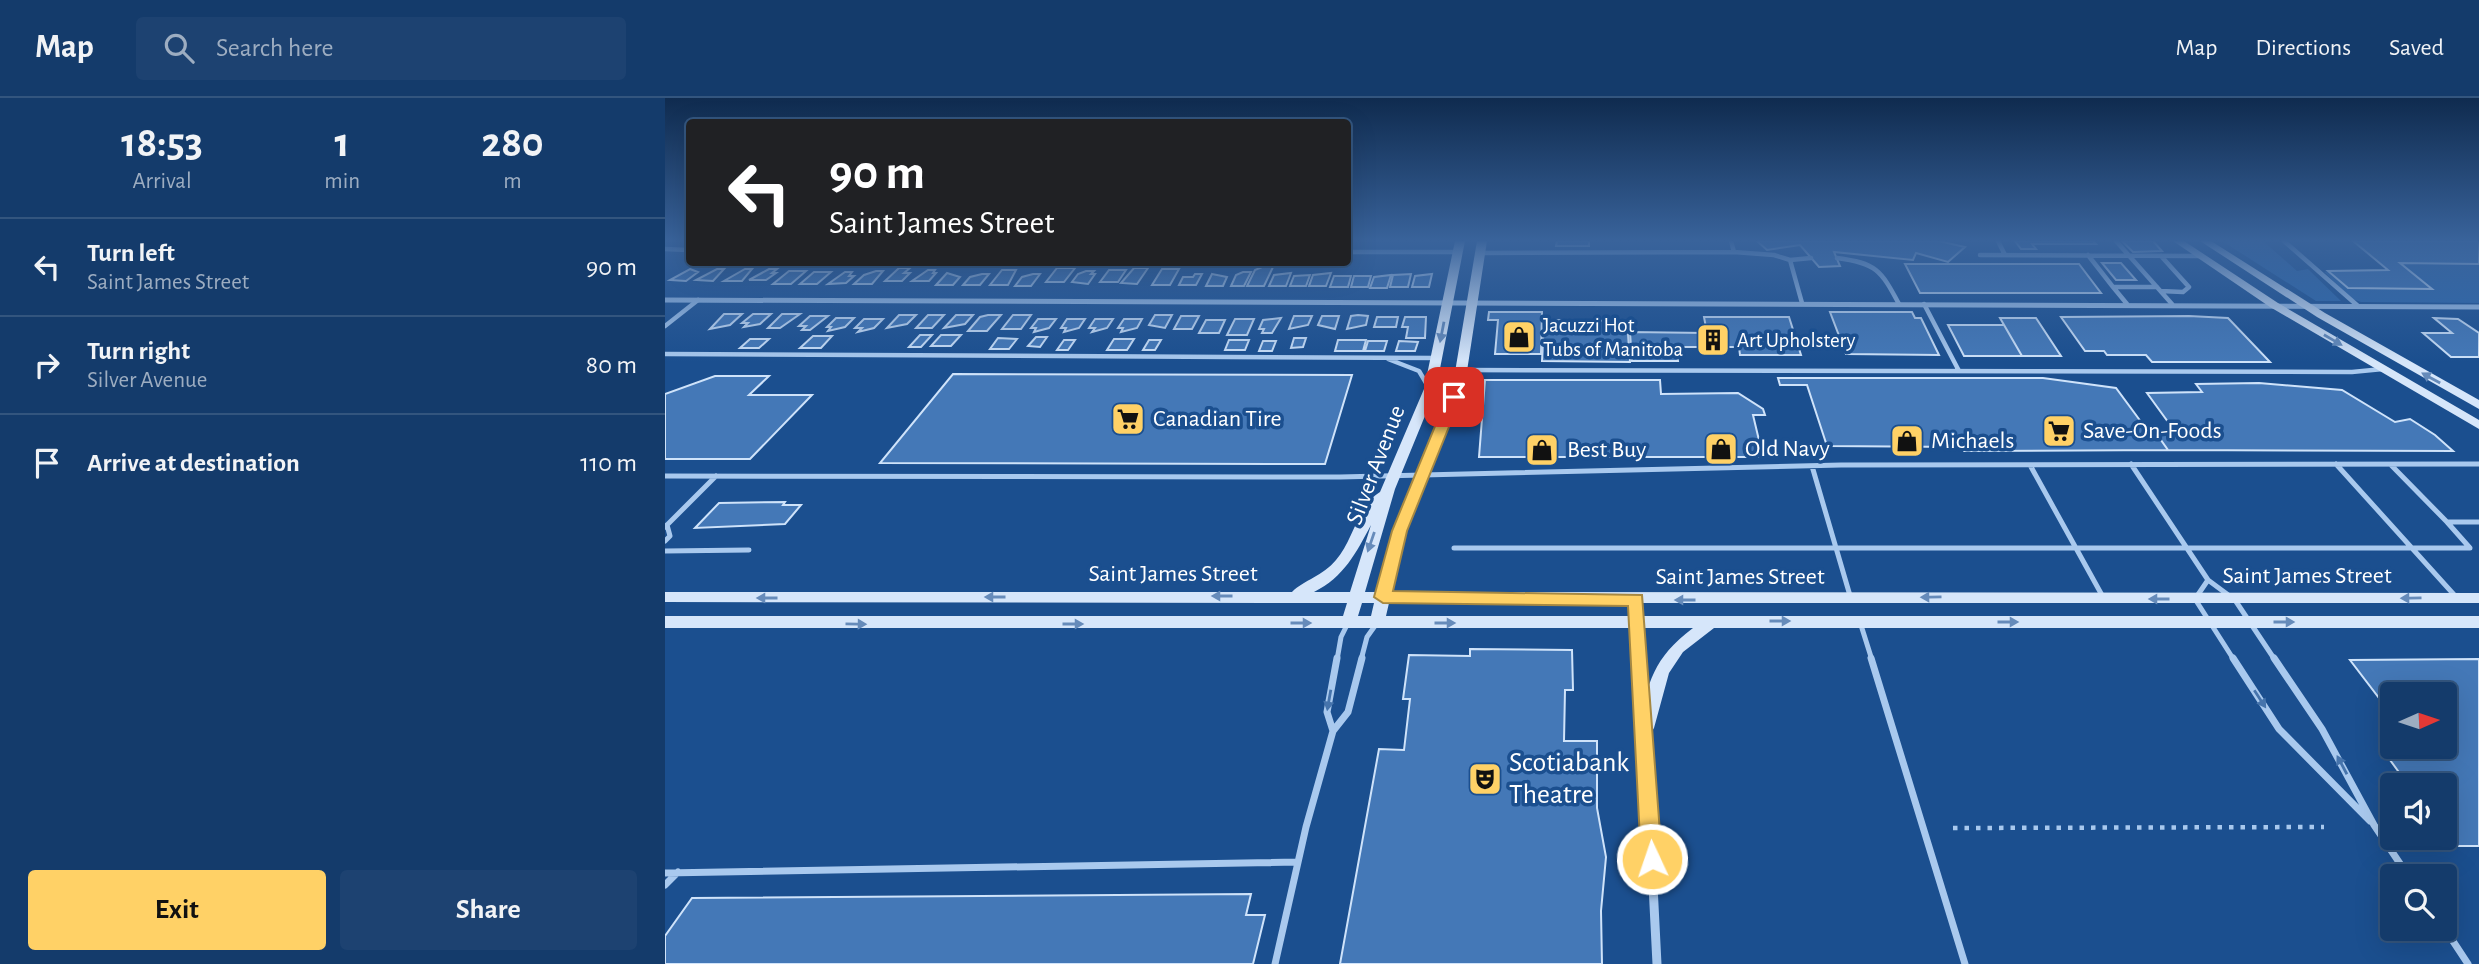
<!DOCTYPE html>
<html lang="en">
<head>
<meta charset="utf-8">
<style>
  :root { --surface:#143b6b; --page:#1d4271; --text:#f1f3f6; --muted:#9dadc1; --line:#33557e; --accent:#ffd166 }
  body { margin:0; font-family:"Alegreya Sans",sans-serif; background:var(--page); color:var(--text); height:100vh; display:flex; flex-direction:column; font-size:26px; white-space:nowrap }
  * { box-sizing:border-box; margin:0 }
  p { font-size:23px; color:var(--muted) }
  .icon { flex:none; width:38px; height:38px; fill:none; stroke:currentColor; stroke-width:2; stroke-linecap:round; stroke-linejoin:round }
  .map { position:relative; flex:1; overflow:hidden }
  .panel { display:flex; flex-direction:column; background:var(--surface); width:665px }
  .panel>* { flex:none }
  .hud { position:absolute; left:21px; top:21px; width:665px; height:147px; border-radius:7px; box-shadow:0 7px 28px #0002,0 0 0 2px var(--line); background:#202124; color:#fff; overflow:hidden }
  .needle { width:46px; rotate:87deg }
  .fabs { position:absolute; left:1715px; top:584px; display:grid; gap:14px }
  .fabs a { display:grid; place-items:center; width:77px; height:77px; border-radius:7px; background:var(--surface); box-shadow:0 7px 28px #0002,0 0 0 2px var(--line); font-size:35px }
  .pin { position:absolute; display:grid; place-items:center; width:60px; height:60px; color:#fff; margin:-30px; border-radius:14px; box-shadow:0 4px 10px #0006 }
  .me { position:absolute; width:77px; margin:-38px; rotate:357deg; stroke-linejoin:round; filter:drop-shadow(0 0 5px #0008) }
  .turn { display:flex; align-items:center; gap:24px; height:147px; padding:0 28px; font-size:32px }
  .turn .icon { width:91px; height:91px; stroke-width:2.5 }
  .turn b { display:block; font-size:49px; line-height:60px }
  .eta { display:flex; justify-content:space-evenly; align-items:center; height:119px; text-align:center }
  .eta b { font-size:42px; font-weight:700; line-height:49px }
  .action { display:flex; gap:14px; margin-top:auto; padding:14px 28px }
  .action a { flex:1; height:80px; border-radius:7px; background:var(--accent); color:#111; font-size:28px; font-weight:700; line-height:80px; text-align:center }
  .action a+a { background:var(--page); color:var(--text) }
  ul { padding:0; list-style:none }
  li { display:flex; align-items:center; gap:21px; height:98px; padding:0 28px; border-top:2px solid var(--line) }
  li div { flex:1 }
  li b { display:block; font-size:26px }
  li em { font-style:normal }
  header { display:flex; align-items:center; gap:42px; box-sizing:border-box; height:98px; padding:0 35px; background:var(--surface); border-bottom:2px solid var(--line) }
  header strong { font-size:33px }
  nav { display:flex; gap:38px; margin-inline-start:auto; font-size:24px }
  .search { width:490px; height:63px; background:var(--page); display:flex; align-items:center; gap:18px; box-sizing:border-box; padding:0 24px; border-radius:7px; color:var(--muted); font-size:26px }
  main { display:flex; flex:1; min-height:0 }
  .map>svg:first-child { display:block }
  .green { fill:#2e69ad }
  .building { fill:#4478b7; stroke:#cfe3fa; stroke-width:2 }
  .lines { fill:none; stroke-linecap:round; stroke-linejoin:round }
  .path { stroke:#a9c9ee; stroke-width:4.5; stroke-dasharray:4.5 7; stroke-linecap:butt }
  .lane-far2 { stroke:#a9c9ee; stroke-width:4.5 }
  .lane-far1 { stroke:#a9c9ee; stroke-width:5 }
  .lane { stroke:#a9c9ee; stroke-width:7 }
  .street-far2 { stroke:#a9c9ee; stroke-width:5 }
  .street-far1 { stroke:#a9c9ee; stroke-width:7 }
  .street { stroke:#a9c9ee; stroke-width:9 }
  .secondary { fill:#d6e6fa; fill-rule:evenodd }
  .oneway { fill:#668bba }
  .oneway2 { fill:#4674ac }
  .route { fill:#ffd166; stroke:#a68842; stroke-width:2 }
  .labels { text-anchor:middle; dominant-baseline:central; stroke-width:7; stroke-linejoin:round; paint-order:stroke }
  .far-poi-label { font-size:21px; fill:#fff; stroke:#1b4f8f; text-anchor:start }
  .poi-label { font-size:24px; fill:#fff; stroke:#1b4f8f; text-anchor:start }
  .street-label { font-size:24px; fill:#fff; stroke:#1b4f8f }
  .near-poi-label { font-size:28px; fill:#fff; stroke:#1b4f8f; text-anchor:start }
</style>
</head>
<body>
<header>
<strong>Map</strong>
<div class="search"><svg class="icon" aria-label="search" viewBox="0 0 24 24"><circle cx="10" cy="10" r="6"/><path d="M15 15l6 6"/></svg>Search here</div>
<nav><a>Map</a><a>Directions</a><a>Saved</a></nav>
</header>
<main>
<section class="panel">
<div class="eta">
<div><b>18:53</b><p>Arrival</p></div>
<div><b>1</b><p>min</p></div>
<div><b>280</b><p>m</p></div>
</div>
<ul>
<li><svg class="icon" aria-label="left" viewBox="0 0 24 24"><path d="M17 20v-9H6M10 6l-5 5 5 5"/></svg><div><b>Turn left</b><p>Saint James Street</p></div><em>90 m</em></li>
<li><svg class="icon" aria-label="right" viewBox="0 0 24 24"><path d="M7 20v-9h11M14 6l5 5-5 5"/></svg><div><b>Turn right</b><p>Silver Avenue</p></div><em>80 m</em></li>
<li><svg class="icon" aria-label="arrive" viewBox="0 0 24 24"><path d="M6 21V4h12l-3 4 3 4H6"/></svg><div><b>Arrive at destination</b></div><em>110 m</em></li>
</ul>
<div class="action"><a>Exit</a><a>Share</a></div>
</section>
<div class="map">
<svg width="1814" height="866" viewBox="0 0 1814 866">
  <rect width="100%" height="100%" fill="#1b4f8f"/>
  <!-- green -->
  <path class="green" d="M1557 143H1598L1632 173 1643 171 1676 203H1651Z
    M1735 165 1814 166V205L1696 204 1687 201 1659 174 1663 173 1683 190 1766 191Z"/>
  <!-- building -->
  <path class="building" d="M892 143H924V148H891Z
    M1092 143H1274L1300 149 1283 164 1251 155 1248 162 1169 154 1175 168 1154 169 1135 147 1102 152Z
    M1350 143H1428L1431 146H1367L1371 151H1356Z
    M1457 143H1488L1497 153 1468 154Z
    M1688 143H1814V166L1735 165 1767 191 1683 190 1663 173 1723 172Z
    M1437 165H1456L1471 182H1451Z
    M1240 166H1414L1436 195H1255Z
    M597 169H608L599 188H582L590 172Z
    M234 170H245L239 175H245L237 183H220Z
    M392 170H410L399 184H381Z
    M469 170H483L472 186 456 185Z
    M25 171 33 174 21 183 5 182Z
    M52 171H59L48 183 31 182Z
    M80 171H87L77 183H59Z
    M104 171H112L107 175H111L101 182H84Z
    M497 171H514L505 187H487Z
    M263 172H270L268 175H271L264 183H247Z
    M337 172H351L343 187H325Z
    M444 172H461L453 184H435Z
    M124 173H141L126 186H108Z
    M211 173H218L207 186H189L199 177Z
    M421 173H429L426 176H430L423 186 407 184 413 176Z
    M149 174H166L152 186H135Z
    M180 174H187L184 178H189L181 185 163 186Z
    M578 174H586L579 188H566L571 177Z
    M282 175 295 179 288 187H271Z
    M626 175 621 188H604L609 177Z
    M666 175 661 188H644L648 177Z
    M317 176H324L315 187H298L305 179Z
    M368 176H375L366 188H350L357 179Z
    M530 176H537L531 187H514L518 179H528Z
    M547 176 562 179 558 188H541Z
    M746 176 743 189H725L728 177Z
    M767 176 764 189H747L750 178Z
    M645 177 641 188H625L629 178Z
    M726 177 722 190H705L709 179Z
    M669 178H686L683 189H665Z
    M689 178H706L703 189H686Z
    M824 214H877L876 256H830L833 222H823Z
    M1165 214H1247L1250 220H1256L1274 257 1181 256Z
    M59 216H77L65 227 45 231Z
    M88 216H106L95 226 79 229 83 225H77Z
    M117 216H135L115 230H103Z
    M234 217H251L242 226 222 230Z
    M263 217H279L267 230H251Z
    M291 217H308L300 226 279 230Z
    M323 217H336L322 233H303L315 219Z
    M348 217H366L356 231H337Z
    M490 217H507L500 230 484 227Z
    M693 217 703 218 701 227 682 231 686 218Z
    M145 218H163L145 232H137L141 228H134Z
    M516 218H534L527 231H509Z
    M629 218H647L643 227 624 231Z
    M657 218H674L670 231 653 227Z
    M1524 218 1563 220 1605 264H1487L1481 257H1442L1439 253H1420L1396 219Z
    M712 219H733L731 229H709Z
    M740 219H761L760 240H741L743 229H737Z
    M1039 219H1124L1136 257H1075L1074 249H1011L1013 263H967L965 234 1042 235Z
    M171 220H189L180 229 163 233 166 229H162Z
    M616 220 607 235H597L599 231H594L598 222Z
    M1335 220H1371L1396 258H1357Z
    M1769 220 1793 221 1814 235V259H1786L1758 235H1787Z
    M199 221H218L209 230 193 234 197 230H190Z
    M373 221H391L384 230 369 234 371 230H366Z
    M402 221H420L414 230 399 234 401 230H396Z
    M430 221H448L442 230 427 234 430 230H424Z
    M459 221H477L472 230 456 234 458 230H453Z
    M570 221H589L582 237H562Z
    M541 222H560L554 235H534Z
    M882 222 962 223 965 264 877 263 879 223Z
    M1283 227H1339L1357 258H1299Z
    M255 237H267L256 249H244Z
    M276 237H296L286 248H266Z
    M148 238H167L156 250H135Z
    M371 239H382L375 249 363 248Z
    M333 240 352 241 344 251H325Z
    M629 240H641L638 249 626 250Z
    M85 241H104L94 250H75Z
    M449 241H469L462 252H442Z
    M399 242H410L403 252H392Z
    M484 242H496L490 252H478Z
    M564 242H584L580 252H560Z
    M673 242H701L698 253H670Z
    M598 243H611L607 253H594Z
    M703 243H722L719 253H700Z
    M734 243 753 244 750 253H731Z
    M288 276 687 277 660 366 215 365Z
    M50 278H104L84 297H147L85 361H0V296Z
    M1113 280H1378L1451 290 1485 336 1491 335 1503 352 1299 353 1297 349 1162 348 1142 287H1115Z
    M820 282H995L996 296 1073 295 1098 311 1100 317H1088L1098 359H814Z
    M1594 285 1677 292 1730 324 1745 321 1770 337 1788 353 1503 352 1491 335H1511L1482 295 1537 294 1531 286Z
    M120 404 118 407H136L120 426 30 430 54 405Z
    M805 551 907 552 908 592H900L899 643H932V710L941 759 936 813 937 866H675L714 651 739 652 745 601H738L744 557 805 558Z
    M1814 561V748H1789L1780 736V688H1744L1717 651 1780 649V597H1727V617L1685 562Z
    M586 796 581 817H600L588 866H0V838L27 800Z"/>
  <g class="lines">
    <!-- path -->
    <path class="path" d="M1288 730 1659 729"/>
    <!-- lane-far2 -->
    <path class="lane-far2" d="M1066 143 1069 154
      M1333 143 1340 157
      M1451 143 1507 206
      M1619 143 1693 208
      M0 151 24 152
      M682 154H793
      M815 155 1069 154 1109 157 1125 162
      M1315 157 1534 158
      M1423 157 1448 189
      M1496 158 1524 189 1518 194 1496 193
      M1172 160C1211 165 1216 172 1234 206
      M1137 205 1125 162 1146 160
      M1259 206 1294 273
      M1462 206 1448 189H1492
      M0 228 33 202
      M0 256 772 260
      M723 261 754 273 764 290
      M797 272 1687 274 1718 271"/>
    <!-- lane-far1 -->
    <path class="lane-far1" d="M1466 366 1543 482 1570 502 1610 562
      M1671 366 1792 500
      M1365 367 1438 499
      M1726 367 1782 424H1814
      M1147 368 1186 501
      M0 378 675 379 1176 367 1814 366
      M0 429 51 378
      M0 443 5 438 2 427
      M789 450H1805L1782 424
      M0 453 84 452
      M1543 482 1530 501 1569 562
      M1195 524 1207 562
      M672 562 676 539 683 525
      M696 562 702 539 712 525"/>
    <!-- lane -->
    <path class="lane" d="M1206 560 1300 866
      M1568 560 1614 631 1705 723
      M1609 560 1657 631 1709 727 1744 779
      M668 633 662 614 672 560
      M0 775 633 764
      M0 787 13 774
      M1780 831 1803 866
      M610 866 641 729 668 633 683 614 697 560"/>
    <!-- street-far2 -->
    <path class="street-far2" d="M0 202 1814 209"/>
    <!-- street-far1 -->
    <path class="street-far1" d="M971 502 975 562"/>
    <!-- street -->
    <path class="street" d="M975 560 979 614
      M980 629 992 866"/>
    <!-- secondary -->
    <path class="secondary" d="M790 143H800L771 291 730 391 700 494H712L727 433 788 286 812 143H822L800 286 741 433 727 494 1814 495V505H724L721 518H1814V530H1049L1018 554 1004 575 989 630 986 635 980 637 974 635 971 630C985 583 987 561 1028 530H0V518H678L682 505 0 504V494H627C639 482 658 478 671 462 688 443 693 407 715 394L759 291ZM706 427 685 494H649C679 479 691 455 706 427ZM697 505H709L706 518H693Z
      M1508 143H1519L1613 205 1814 322V331L1605 209Z
      M1535 143H1546L1660 215 1814 302V311L1652 219Z"/>
  </g>
  <!-- one-way arrows -->
  <defs><path id="oneway-solid" d="M-6-.8H1V-3.2L6.5 0L1 3.2V.8H-6Z" transform="scale(1.75)"/></defs>
  <g class="oneway">
    <use href="#oneway-solid" transform="translate(777 234) rotate(101)"/>
    <use href="#oneway-solid" transform="translate(1668 242) rotate(30)"/>
    <use href="#oneway-solid" transform="translate(1766 280) rotate(-151)"/>
    <use href="#oneway-solid" transform="translate(706 444) rotate(109)"/>
    <use href="#oneway-solid" transform="translate(557 498) rotate(180)"/>
    <use href="#oneway-solid" transform="translate(330 499) rotate(180)"/>
    <use href="#oneway-solid" transform="translate(1266 499) rotate(179)"/>
    <use href="#oneway-solid" transform="translate(102 500) rotate(180)"/>
    <use href="#oneway-solid" transform="translate(1746 500) rotate(179)"/>
    <use href="#oneway-solid" transform="translate(1494 501) rotate(-180)"/>
    <use href="#oneway-solid" transform="translate(1020 502) rotate(180)"/>
    <use href="#oneway-solid" transform="translate(1115 523)"/>
    <use href="#oneway-solid" transform="translate(1343 524)"/>
    <use href="#oneway-solid" transform="translate(1619 524)"/>
    <use href="#oneway-solid" transform="translate(636 525)"/>
    <use href="#oneway-solid" transform="translate(780 525)"/>
    <use href="#oneway-solid" transform="translate(191 526) rotate(1)"/>
    <use href="#oneway-solid" transform="translate(408 526)"/>
  </g>
  <g class="oneway2">
    <use href="#oneway-solid" transform="translate(1595 601) rotate(57)"/>
    <use href="#oneway-solid" transform="translate(664 602) rotate(100)"/>
    <use href="#oneway-solid" transform="translate(1677 667) rotate(-118)"/>
  </g>
  <!-- sky -->
  <linearGradient id="sky" x2="0" y2="1"><stop stop-color="#0f2b4f"/><stop offset="0.54" stop-color="#39639b"/><stop offset="1" stop-color="#39639b" stop-opacity="0"/></linearGradient>
  <rect width="1814" height="264" fill="url(#sky)"/>
  <!-- route -->
  <path class="route" d="M789 295 796 299 742 433 728 493 977 497 997 761 994 768 987 771 979 768 976 761 963 508 718 505 709 499 727 433 782 299Z"/>
  <!-- icons -->
  <defs>
    <symbol id="shop-square" viewBox="-11 -11 22 22"><rect x="-9" y="-9" width="18" height="18" rx="4" fill="#ffd166" stroke="#1b4f8f"/><path d="M-5-2.5h2.3a2.7 3.5 0 0 1 5.4 0H5L5.5 6h-11ZM-1.5-2.5h3a1.5 2.3 0 0 0-3 0Z" fill="#111"/></symbol>
    <symbol id="building-square" viewBox="-11 -11 22 22"><rect x="-9" y="-9" width="18" height="18" rx="4" fill="#ffd166" stroke="#1b4f8f"/><path d="M-4-6H4V6H1V3H-1V6H-4ZM-2.5-4.3h1.7v1.8h-1.7ZM.8-4.3h1.7v1.8H.8ZM-2.5-1h1.7V.8h-1.7ZM.8-1h1.7V.8H.8Z" fill="#111"/></symbol>
    <symbol id="supermarket-square" viewBox="-11 -11 22 22"><rect x="-9" y="-9" width="18" height="18" rx="4" fill="#ffd166" stroke="#1b4f8f"/><path d="M-6-5.5h2.5l.6 2H6L4.5 2H-2.5L-4.4-4H-6ZM-1.5 3.2a1.3 1.3 0 1 0 .1 0ZM3 3.2a1.3 1.3 0 1 0 .1 0Z" fill="#111"/></symbol>
    <symbol id="theatre-square" viewBox="-11 -11 22 22"><rect x="-9" y="-9" width="18" height="18" rx="4" fill="#ffd166" stroke="#1b4f8f"/><path d="M-5-5.5Q0-4 5-5.5V0Q5 5 0 6Q-5 5-5 0ZM-3.3-2.5H-1v1.5H-3.3ZM1-2.5H3.3v1.5H1ZM-2.8 1Q0 5.5 2.8 1Z" fill="#111"/></symbol>
  </defs>
  <g fill-rule="evenodd">
    <use href="#shop-square" x="835" y="220" width="38" height="38"/>
    <use href="#building-square" x="1029" y="223" width="38" height="38"/>
    <use href="#supermarket-square" x="444" y="302" width="38" height="38"/>
    <use href="#supermarket-square" x="1375" y="314" width="38" height="38"/>
    <use href="#shop-square" x="1223" y="324" width="38" height="38"/>
    <use href="#shop-square" x="1037" y="332" width="38" height="38"/>
    <use href="#shop-square" x="858" y="333" width="38" height="38"/>
    <use href="#theatre-square" x="801" y="662" width="38" height="38"/>
  </g>
  <g class="labels">
    <!-- far-poi labels -->
    <g class="far-poi-label">
      <text x="878" y="227">Jacuzzi Hot<tspan x="878" dy="24">Tubs of Manitoba</tspan></text>
      <text x="1072" y="242">Art Upholstery</text>
    </g>
    <!-- poi labels -->
    <g class="poi-label">
      <text x="488" y="321">Canadian Tire</text>
      <text x="1418" y="333">Save-On-Foods</text>
      <text x="1266" y="343">Michaels</text>
      <text x="1080" y="351">Old Navy</text>
      <text x="902" y="352">Best Buy</text>
    </g>
    <!-- street labels -->
    <g class="street-label">
      <text transform="translate(711 367) rotate(-69)">Silver Avenue</text>
      <text x="508" y="476">Saint James Street</text>
      <text x="1642" y="478">Saint James Street</text>
      <text x="1075" y="479">Saint James Street</text>
    </g>
    <!-- near-poi labels -->
    <g class="near-poi-label">
      <text x="844" y="665">Scotiabank<tspan x="844" dy="32">Theatre</tspan></text>
    </g>
  </g>
</svg>
<div class="fabs">
<a><svg class="needle" viewBox="-14 -14 28 28"><path d="M0-13l5 13h-10z" fill="#e53935"/><path d="M0 13l5-13h-10z" fill="#9dadc1"/></svg></a>
<a><svg class="icon" aria-label="sound" viewBox="0 0 24 24"><path d="M4 9h4l5-4v14l-5-4H4zM17 9q2 3 0 6"/></svg></a>
<a><svg class="icon" aria-label="search" viewBox="0 0 24 24"><circle cx="10" cy="10" r="6"/><path d="M15 15l6 6"/></svg></a>
</div>
<div class="pin" style="left:789px;top:299px;background:#d93025"><svg class="icon" aria-label="arrive" viewBox="0 0 24 24"><path d="M6 21V4h12l-3 4 3 4H6"/></svg></div>
<svg class="me" style="left:987px;top:761px" viewBox="-20 -20 40 40"><circle r="17" fill="#ffd166" stroke="#fff" stroke-width="3"/><path d="M0-11L8 9 0 5-8 9z" fill="#fff"/></svg>
<div class="hud">
<div class="turn"><svg class="icon" aria-label="left" viewBox="0 0 24 24"><path d="M17 20v-9H6M10 6l-5 5 5 5"/></svg><div><b>90 m</b>Saint James Street</div></div>
</div>
</div>
</main>
</body>
</html>
